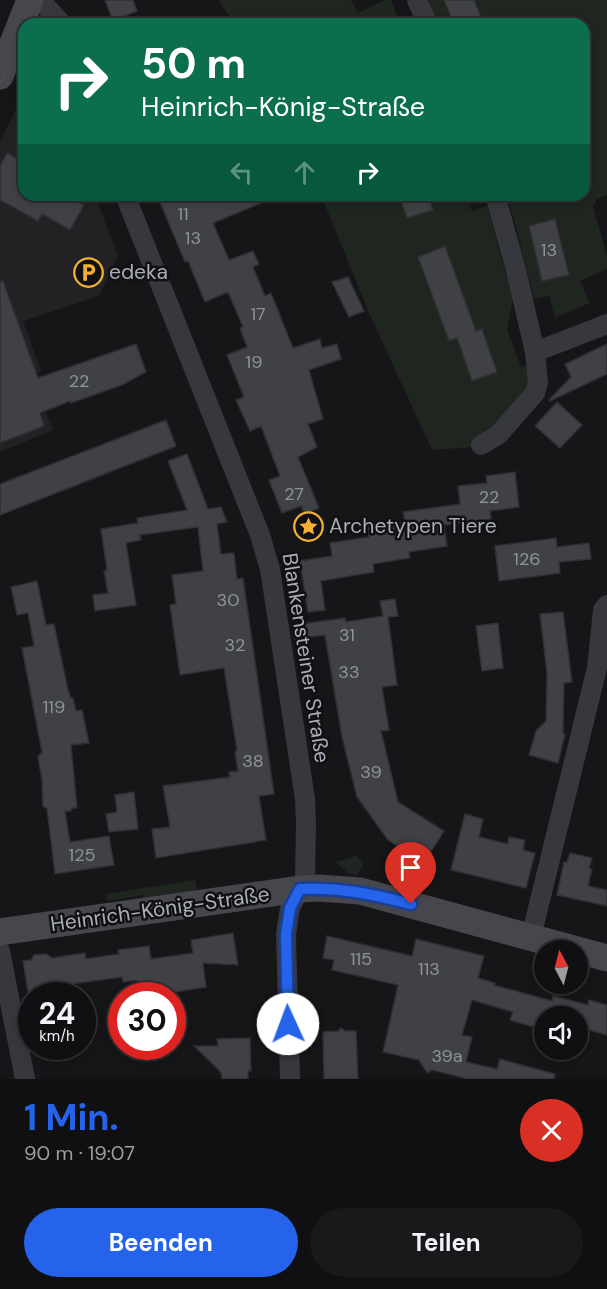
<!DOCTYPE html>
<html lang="de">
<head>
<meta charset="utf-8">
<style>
  :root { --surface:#101012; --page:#19191b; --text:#f1f3f6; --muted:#9c9d9f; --line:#303032; --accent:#2563eb }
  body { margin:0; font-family:"DM Sans",sans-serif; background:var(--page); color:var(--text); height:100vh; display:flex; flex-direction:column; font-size:22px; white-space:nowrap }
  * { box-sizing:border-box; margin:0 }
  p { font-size:20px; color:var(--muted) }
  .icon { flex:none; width:33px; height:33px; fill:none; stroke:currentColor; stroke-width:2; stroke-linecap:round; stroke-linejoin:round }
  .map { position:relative; height:1079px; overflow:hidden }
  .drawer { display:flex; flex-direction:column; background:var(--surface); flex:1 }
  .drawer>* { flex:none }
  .hud { position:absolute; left:18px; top:18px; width:572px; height:183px; border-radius:18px; box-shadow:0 3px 9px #0003,0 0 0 2px var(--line); background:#0b6e4f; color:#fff; overflow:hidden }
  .needle { width:39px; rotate:353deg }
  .fabs { position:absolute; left:534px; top:940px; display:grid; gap:12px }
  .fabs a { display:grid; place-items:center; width:54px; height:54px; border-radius:50%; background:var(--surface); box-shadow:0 3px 9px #0003,0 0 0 2px var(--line); font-size:30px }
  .speed { position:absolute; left:18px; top:982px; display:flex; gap:12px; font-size:30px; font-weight:700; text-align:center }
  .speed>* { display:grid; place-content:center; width:78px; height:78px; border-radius:50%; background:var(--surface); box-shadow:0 3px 9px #0003,0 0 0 2px var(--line); line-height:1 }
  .speed small { font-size:15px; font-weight:400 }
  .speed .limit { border:9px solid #d22; background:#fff; color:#111 }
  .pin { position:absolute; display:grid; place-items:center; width:51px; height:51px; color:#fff; margin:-62px -26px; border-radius:50% 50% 50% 0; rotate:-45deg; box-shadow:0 0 6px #0007 }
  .pin .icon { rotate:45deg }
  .me { position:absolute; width:66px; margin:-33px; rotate:358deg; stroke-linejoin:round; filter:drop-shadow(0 0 4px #0008) }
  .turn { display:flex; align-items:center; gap:21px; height:126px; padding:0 24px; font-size:27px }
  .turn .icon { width:78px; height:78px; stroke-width:2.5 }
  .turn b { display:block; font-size:42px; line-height:51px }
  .lanes { display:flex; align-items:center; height:57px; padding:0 24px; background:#0003; justify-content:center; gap:30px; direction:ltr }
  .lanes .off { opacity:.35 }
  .round { display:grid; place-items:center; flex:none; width:63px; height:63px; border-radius:32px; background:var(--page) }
  .overview { display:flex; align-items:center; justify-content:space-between; height:102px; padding:0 24px }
  h1 { font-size:36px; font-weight:700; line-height:45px; color:var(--accent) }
  .button { display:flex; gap:12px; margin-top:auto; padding:12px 24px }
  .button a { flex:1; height:69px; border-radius:36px; background:var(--accent); color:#fff; font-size:24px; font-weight:700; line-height:69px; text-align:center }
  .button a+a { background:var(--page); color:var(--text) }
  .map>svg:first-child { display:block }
  .built { fill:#222225 }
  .green { fill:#1e261f }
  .building { fill:#404145; stroke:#303034; stroke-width:1.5 }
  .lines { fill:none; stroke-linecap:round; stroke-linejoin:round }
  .minor { stroke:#37383d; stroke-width:20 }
  .secondary { stroke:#45474d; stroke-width:27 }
  .tram { stroke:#4a4c52; stroke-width:1.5 }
  .route-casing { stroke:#184099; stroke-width:15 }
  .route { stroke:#2563eb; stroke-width:10 }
  .labels { text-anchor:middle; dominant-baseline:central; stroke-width:5; stroke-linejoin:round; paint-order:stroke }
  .number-label { font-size:18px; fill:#8e929b }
  .poi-label { font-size:21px; fill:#a8adb8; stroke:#111113; text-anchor:start }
  .street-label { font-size:21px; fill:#a8adb8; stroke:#111113 }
</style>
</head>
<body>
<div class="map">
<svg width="607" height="1079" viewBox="0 0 607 1079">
  <rect width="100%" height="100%" fill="#161618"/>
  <!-- built -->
  <path class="built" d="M24 93V195H95L118 256 99 296 23 321 41 371 32 375 53 430 0 452V142Z"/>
  <!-- green -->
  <path class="green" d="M218 0H351L358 13 385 0H391L400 24H235Z
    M428 0H607V195L597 199 593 206 607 256V269L580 281 590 303 555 318 549 296 534 299 515 223 506 195H584V24H440Z
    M321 195H467L472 211 487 206 513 299 507 329 521 367 525 365 531 379 521 398 474 447 432 450 369 313Z
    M356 856 364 863 357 875 349 874 336 862Z
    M195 880 198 894 144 903 143 895 107 901 106 894Z"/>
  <!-- building -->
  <path class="building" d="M105 0H133L137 11 113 21Z
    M444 0H474L484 24H454Z
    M7 153 24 162V195H66L84 205 70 230 42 214 38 221 0 200V166Z
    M157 195H281L213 223 229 260 253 251 259 264 253 267 265 296 271 293 293 348 320 339 322 348 337 344 341 359 309 370 323 419 308 424 317 447 298 457 319 508 305 514 301 506 282 513 269 480 280 476 261 426 250 431 236 400 244 397 227 355 247 347 240 328 243 327 228 292 205 302 188 261 185 262Z
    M399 195H428L433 210 407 218Z
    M555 219 569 275 542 281 529 226Z
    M445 246 476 331 482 329 497 372 472 381 457 338 449 341 418 257Z
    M348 277 364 311 349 317 332 282Z
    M3 281 38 378 136 344 146 372 122 385 71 403 70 401 40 413 44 426 0 443V282Z
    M607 344V374L550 401 549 400 571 377 565 364Z
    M557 402 582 425 560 448 535 426Z
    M166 420 176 446 0 515V484Z
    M187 454 208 509 221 507 227 522 217 524 221 554 234 553 237 579 243 578 274 794 259 796 266 840 156 858 152 829 170 827 163 786 230 777 229 772 238 771 235 752 237 751 224 668 180 675 170 605 176 604 172 575 203 571 198 527 140 535 141 540 126 543 136 605 95 611 93 595 108 593 104 571 107 570 101 529 138 523 137 518 187 510 168 461Z
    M515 472 519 507 490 511 491 519 444 525 447 546 409 552 410 558 373 564 374 572 321 581 325 610 308 612 300 561 332 556 330 543 369 537 367 527 405 522 403 512 460 504 458 486 487 483 486 476Z
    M556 538 557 547 589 543 591 559 559 562 560 573 499 581 495 546Z
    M37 581 46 625 54 624 68 690 71 698H73L76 711 82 710 89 743 71 745 77 808H71V811H65L70 842 109 836 114 865 55 874 47 809 43 806 42 780 38 757 42 752 22 648 34 646 28 613 17 615 11 587Z
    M395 599 398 616 388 617 397 685 382 687 389 730 381 731 398 802 444 831 424 863 388 840 357 797 342 737 325 635 295 639 293 625 345 618 346 622 383 616 380 601Z
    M563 612 572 682 564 683 563 734H565L558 763 529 755 536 731 546 721 547 673 540 614Z
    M498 623 503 668 482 671 476 626Z
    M134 792 138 829 109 832 106 814 117 812 115 795Z
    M465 814 483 819 479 837 508 844 509 837 525 840 523 850 535 853 526 888 451 870Z
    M570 853 592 858 589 868 592 869 588 886 607 890V906L557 895 564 862H567Z
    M233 933 238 965 203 963 206 987 162 994 161 985 138 988 137 980 123 982 122 977 71 984 72 991 54 994V996H32L29 998 23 961 31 960 34 955 46 954 52 958 85 953 86 959 119 954 118 950 149 946 151 959 193 953 191 940Z
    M327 936 412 956 416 939 484 956 478 978 495 983 494 985 552 1001 553 996 588 1005 589 1000 607 1005V1035L578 1027V1017H544V1030L510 1020 513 1012 472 1000 462 1035 472 1037 466 1062 497 1069 500 1059 555 1074 554 1079H468L432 1070 427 1073 419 1060 383 1052 398 985 332 970 334 960 323 958Z
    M341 1028 345 1031H356L358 1079H324L323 1032 338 1031Z
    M250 1038 251 1071H248V1079H222L221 1072 194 1046H218L217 1039Z"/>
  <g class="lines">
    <!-- minor -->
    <path class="minor" d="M40 0 62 24
      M417 0 428 24
      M125 195 260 535 270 569 305 799 306 823 305 878 290 908 286 934 290 1079
      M495 195 515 266 535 352 607 324
      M481 445 498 435 535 393 538 383 535 352
      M531 937 597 668 603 610 607 605
      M0 951 25 1079"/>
    <!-- secondary -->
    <path class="secondary" d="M0 76 30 0
      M0 932 300 889 319 888 360 891 607 958"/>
    <!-- tram -->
    <path class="tram" d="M0 66 26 0
      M0 85 12 58"/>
  </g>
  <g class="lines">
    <defs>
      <path id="route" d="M288 1024 286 934 290 908 300 889C340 887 372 894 411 904"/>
    </defs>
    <!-- route casing -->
    <use href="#route" class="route-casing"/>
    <!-- route -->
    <use href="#route" class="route"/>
  </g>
  <!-- icons -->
  <defs>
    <symbol id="parking-ring" viewBox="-11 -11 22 22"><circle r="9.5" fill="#111113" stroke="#f2b134" stroke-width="1.5"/><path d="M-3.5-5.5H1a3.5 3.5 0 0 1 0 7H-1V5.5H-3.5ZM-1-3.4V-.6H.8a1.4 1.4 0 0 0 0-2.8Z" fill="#f2b134"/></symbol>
    <symbol id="sight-ring" viewBox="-11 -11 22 22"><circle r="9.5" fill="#111113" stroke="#f2b134" stroke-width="1.5"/><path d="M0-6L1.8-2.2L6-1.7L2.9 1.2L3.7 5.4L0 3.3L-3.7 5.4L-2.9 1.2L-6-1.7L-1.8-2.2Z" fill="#f2b134"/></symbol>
  </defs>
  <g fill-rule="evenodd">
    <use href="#parking-ring" x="72" y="256" width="33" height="33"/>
    <use href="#sight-ring" x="292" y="510" width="33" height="33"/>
  </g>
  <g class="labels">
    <!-- number labels -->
    <g class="number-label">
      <text x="183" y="214">11</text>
      <text x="193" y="238">13</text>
      <text x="549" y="250">13</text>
      <text x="258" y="314">17</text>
      <text x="254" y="362">19</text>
      <text x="79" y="381">22</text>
      <text x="294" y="494">27</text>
      <text x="489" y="497">22</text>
      <text x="527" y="559">126</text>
      <text x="228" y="600">30</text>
      <text x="347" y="635">31</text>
      <text x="235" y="645">32</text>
      <text x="349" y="672">33</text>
      <text x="54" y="707">119</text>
      <text x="253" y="761">38</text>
      <text x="371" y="772">39</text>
      <text x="82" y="855">125</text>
      <text x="361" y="959">115</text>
      <text x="429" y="969">113</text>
      <text x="447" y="1056">39a</text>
    </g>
    <!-- poi labels -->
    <g class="poi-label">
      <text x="109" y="272">edeka</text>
      <text x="329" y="526">Archetypen Tiere</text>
    </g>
    <!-- street labels -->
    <g class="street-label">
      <text transform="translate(306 658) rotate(81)">Blankensteiner Straße</text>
      <text transform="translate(160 909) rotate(-8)">Heinrich-König-Straße</text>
    </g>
  </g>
</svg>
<div class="fabs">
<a><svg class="needle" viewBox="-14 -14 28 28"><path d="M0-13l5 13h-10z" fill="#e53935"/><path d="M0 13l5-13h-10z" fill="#9c9d9f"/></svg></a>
<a><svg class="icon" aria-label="sound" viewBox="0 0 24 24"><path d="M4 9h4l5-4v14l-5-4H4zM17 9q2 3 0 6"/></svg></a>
</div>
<div class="speed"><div>24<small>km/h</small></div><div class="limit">30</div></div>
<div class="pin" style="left:411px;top:904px;background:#d93025"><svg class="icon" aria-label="arrive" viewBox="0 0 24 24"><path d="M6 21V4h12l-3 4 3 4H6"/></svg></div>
<svg class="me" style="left:288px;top:1024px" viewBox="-20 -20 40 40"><circle r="19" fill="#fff"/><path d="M0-13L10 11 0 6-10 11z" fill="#2563eb"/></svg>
<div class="hud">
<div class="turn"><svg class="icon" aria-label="right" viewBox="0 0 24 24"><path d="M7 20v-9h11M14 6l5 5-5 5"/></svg><div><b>50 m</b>Heinrich-König-Straße</div></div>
<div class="lanes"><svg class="icon off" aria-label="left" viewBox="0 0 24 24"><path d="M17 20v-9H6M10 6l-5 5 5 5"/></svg><svg class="icon off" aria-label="ahead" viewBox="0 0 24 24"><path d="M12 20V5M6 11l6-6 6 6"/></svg><svg class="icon" aria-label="right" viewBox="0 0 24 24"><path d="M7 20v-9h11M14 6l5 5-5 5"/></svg></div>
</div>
</div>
<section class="drawer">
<div class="overview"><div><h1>1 Min.</h1><p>90 m · 19:07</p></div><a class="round" style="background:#d93025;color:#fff"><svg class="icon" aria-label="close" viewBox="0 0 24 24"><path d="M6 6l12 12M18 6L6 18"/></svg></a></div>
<div class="button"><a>Beenden</a><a>Teilen</a></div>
</section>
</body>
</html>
